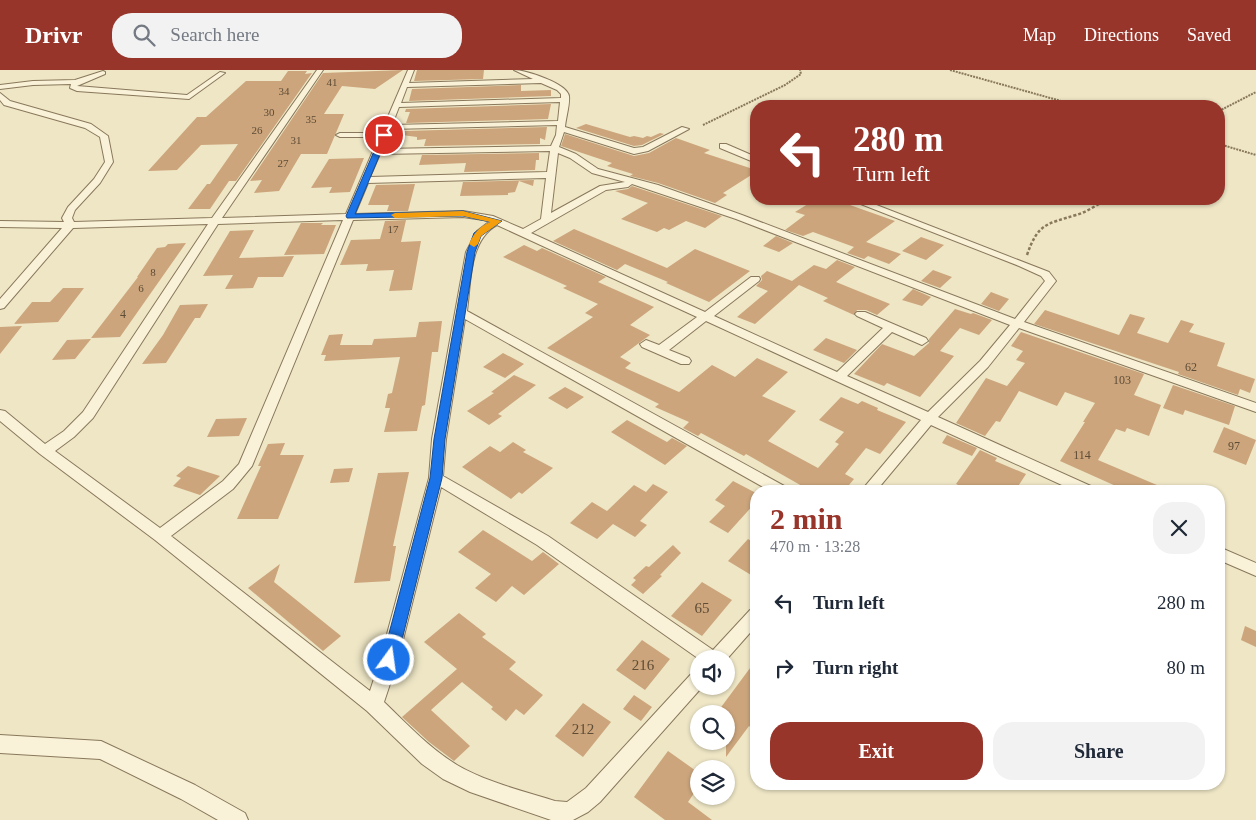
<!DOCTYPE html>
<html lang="en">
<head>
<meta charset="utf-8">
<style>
  :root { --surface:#fff; --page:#f2f2f3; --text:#1f2937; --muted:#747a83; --accent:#98352b }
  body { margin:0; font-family:"Times New Roman",serif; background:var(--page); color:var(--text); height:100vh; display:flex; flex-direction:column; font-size:19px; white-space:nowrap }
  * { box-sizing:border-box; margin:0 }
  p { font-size:16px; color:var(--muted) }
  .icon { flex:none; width:28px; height:28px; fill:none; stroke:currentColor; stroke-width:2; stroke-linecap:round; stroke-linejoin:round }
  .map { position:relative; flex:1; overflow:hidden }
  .details { position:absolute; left:750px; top:415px; width:475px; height:305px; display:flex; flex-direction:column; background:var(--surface); border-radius:20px; box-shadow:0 1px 4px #0004 }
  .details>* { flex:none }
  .banner { position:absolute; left:750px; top:30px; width:475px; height:105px; border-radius:20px; box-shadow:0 1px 4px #0004; background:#98352b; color:#fff; overflow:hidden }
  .buttons { position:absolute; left:690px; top:580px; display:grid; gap:10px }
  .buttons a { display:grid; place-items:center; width:45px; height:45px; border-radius:50%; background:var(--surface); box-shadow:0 1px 4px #0004; font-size:25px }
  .pin { position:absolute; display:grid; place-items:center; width:42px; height:42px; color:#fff; margin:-21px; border:2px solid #fff; border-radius:50%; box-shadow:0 1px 5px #0007 }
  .me { position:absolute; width:55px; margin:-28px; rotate:14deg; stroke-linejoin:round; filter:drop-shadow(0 0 4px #0008) }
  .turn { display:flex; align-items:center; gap:18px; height:105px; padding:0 20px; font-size:22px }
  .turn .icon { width:65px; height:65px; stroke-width:2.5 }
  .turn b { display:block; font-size:35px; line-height:42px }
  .round { display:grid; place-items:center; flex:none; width:52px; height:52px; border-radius:20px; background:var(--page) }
  .summary { display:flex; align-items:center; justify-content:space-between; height:85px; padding:0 20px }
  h1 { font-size:30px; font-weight:600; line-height:38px; color:var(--accent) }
  .action { display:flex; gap:10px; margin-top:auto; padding:10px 20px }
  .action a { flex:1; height:58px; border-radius:20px; background:var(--accent); color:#fff; font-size:20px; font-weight:600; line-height:58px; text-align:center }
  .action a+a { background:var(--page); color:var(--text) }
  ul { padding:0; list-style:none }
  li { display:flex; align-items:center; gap:15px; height:65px; padding:0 20px }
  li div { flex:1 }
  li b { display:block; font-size:19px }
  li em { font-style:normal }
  header { display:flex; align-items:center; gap:30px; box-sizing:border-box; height:70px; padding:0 25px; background:var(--accent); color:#fff }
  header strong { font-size:24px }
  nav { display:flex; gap:28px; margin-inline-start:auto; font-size:18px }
  .search { width:350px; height:45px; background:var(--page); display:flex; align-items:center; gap:12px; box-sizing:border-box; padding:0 18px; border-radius:20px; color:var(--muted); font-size:19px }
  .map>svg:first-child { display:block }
  .building { fill:#cca57c }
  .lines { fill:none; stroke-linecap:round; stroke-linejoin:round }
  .street-casing { stroke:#89785b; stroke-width:2 }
  .path-far1 { stroke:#89785b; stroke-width:2; stroke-dasharray:2 1; stroke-linecap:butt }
  .path { stroke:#89785b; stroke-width:2.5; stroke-dasharray:3 2; stroke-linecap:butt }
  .street { fill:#f9f2d9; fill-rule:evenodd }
  .route { fill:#1a73e8; stroke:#114b97 }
  .slow { fill:#f59e0b }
  .labels { text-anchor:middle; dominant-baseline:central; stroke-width:5; stroke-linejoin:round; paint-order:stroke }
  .far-number-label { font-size:11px; fill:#5e4c36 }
  .number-label { font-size:12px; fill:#5e4c36 }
  .near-number-label { font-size:15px; fill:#5e4c36 }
</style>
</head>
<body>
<header>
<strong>Drivr</strong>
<div class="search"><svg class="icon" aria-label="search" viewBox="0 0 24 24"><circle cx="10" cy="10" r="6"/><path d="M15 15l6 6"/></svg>Search here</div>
<nav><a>Map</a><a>Directions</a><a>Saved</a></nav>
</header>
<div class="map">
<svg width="1256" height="750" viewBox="0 0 1256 750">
  <rect width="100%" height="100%" fill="#eee6c5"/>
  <!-- building -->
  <path class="building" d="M403 0 375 19 342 16 324 44H344L327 84H301L279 121 254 123 262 110 250 111 323 3Z
    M417 0H484L483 9 414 11Z
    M288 1H307L305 4 312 3 236 111H229L210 139H188L207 114H210L238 74 201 75 177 100 148 101 197 47H206L246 11H281Z
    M521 15V21L551 20V26L409 31 412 19Z
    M551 34 548 49 406 53 410 42H405L406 39Z
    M586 54 630 67 634 66 643 68 647 66 651 67 660 63 664 64 642 75 634 76 576 58Z
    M547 57 545 70 540 68V74L424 76 426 69 417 70V67L402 65 404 61Z
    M565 64 634 86 649 83 676 68 710 80 704 83 756 100V102L723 123 727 125 715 133 658 113 630 106 633 104 607 96 612 93 561 76Z
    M539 83V90H536L535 100 464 102 466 93 419 95 422 85Z
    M364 88 350 122 329 123 332 117 311 118 329 89Z
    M534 110 533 116 519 111 515 122 508 123V125L460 126 463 112Z
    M415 114 408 141H387L389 135H368L376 115Z
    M632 116 722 146 705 158 686 151 669 160 664 158 657 162 621 149 648 133 615 121 628 119Z
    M816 129H833L895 151 866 172 901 184 889 194 868 186 864 189 847 183 854 177 813 162 803 166 785 160 805 145 795 142Z
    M406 150 401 172 421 171 412 220 389 221 394 200 366 201 368 194 340 195 351 170 380 169 385 151Z
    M301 153H323L321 155H336L324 184 284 185Z
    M574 159 667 198 695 179 750 201 709 232 666 213 668 212 625 194 617 200 553 171Z
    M254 160 239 188 294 186 283 207H258L253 218 225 219 233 205 203 206 230 161Z
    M776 166 793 173 779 182 763 176Z
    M921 167 944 175 926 190 902 181Z
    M186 173 120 267 91 268 138 207H137L157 178 165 177 168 174Z
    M524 175 537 181 542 178 606 207 598 212 654 237 630 255 650 265 620 287 631 293 625 298 679 322 712 295 735 307 757 288 788 302 762 326 796 341 768 371 818 398 839 374 835 372 844 362 819 350 841 327 858 334 862 331 878 338 877 340 906 352 880 384 866 378 845 404 854 409 844 421H797L802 416 746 384 744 386 701 363 698 366 683 358 689 352 655 337 659 334 547 278 593 247 585 243 598 234 563 218 567 216 503 187Z
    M837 190 855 197 836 212 890 234 877 245 866 240H857L854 245 823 231 828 228 799 215 755 254 737 247 768 221 756 216 762 210 761 206 767 201 792 211 814 195 826 199Z
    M933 200 952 207 940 218 921 211Z
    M63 218H84L58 252 14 254 32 232H50Z
    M913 219 931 227 922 236 902 230Z
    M991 222 1009 229 999 241 981 234Z
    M208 234 200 248H195L166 293 142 294 163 265 180 235Z
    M955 239 971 244 973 243 992 250 979 265 960 258 940 281 954 286 920 327 887 313 884 316 854 304 882 274 914 286 929 273V269Z
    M1045 240 1119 265 1130 244 1145 248 1137 263 1168 273 1181 250 1194 254 1189 262 1225 273 1217 296 1255 309 1250 323 1240 319 1238 325 1178 304 1179 302 1034 254Z
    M442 251 438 282H432L425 335 422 336 417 361 384 362 390 338H385L388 324 392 323 400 287 324 291 326 285H321L329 265 343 264 340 275H372L374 269 416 267 419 252Z
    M22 256 0 284V257Z
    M1021 262 1144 304 1134 325 1161 335 1149 366 1127 358 1125 362 1116 359 1098 390 1171 421H1127L1060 391 1085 352H1083L1095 333 1065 322 1057 336 1019 321 1000 352 996 351 985 366 956 353 986 308 1007 316 1025 293 1016 290 1023 281 1011 276Z
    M826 268 857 280 844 293 813 280Z
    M91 269 75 289 52 290 67 270Z
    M503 283 524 294 505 308 483 297Z
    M514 305 536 315 498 344 502 346 489 355 467 341 494 323 491 322Z
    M1173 315 1235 336 1229 355 1185 340 1183 345 1163 338Z
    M565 317 584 327 567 339 548 328Z
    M247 348 239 366 207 367 216 349Z
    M627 350 667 372 672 368 687 376 665 395 611 362Z
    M1224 357 1256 370 1246 395 1213 382Z
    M947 365 977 378 972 386 942 373Z
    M513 372 526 380 523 382 553 398 522 424 519 422 511 429 462 397 490 376 500 382Z
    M285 373 280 385H304L278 449H237L261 396H258L268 374Z
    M980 380 997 388 995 391 1026 404 1015 421H971L956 414Z
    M188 396 220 406 200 425 173 416 181 408 176 406Z
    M353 398 349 412 330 413 334 399Z
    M409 402 393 476H396L390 511 354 513 378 403Z
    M733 411 756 423V432L728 463 709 452 725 436 715 430Z
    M653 414 668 422 640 451 647 455 635 467 613 454 597 469 570 453 592 432 607 441 634 415 646 422Z
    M483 460 532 491 543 482 559 494 524 525 512 516 496 532 475 518 491 504 458 482Z
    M748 469 756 474V508L728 491Z
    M673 475 681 483 660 505 662 506 643 524 631 515 636 510 633 508 646 496 649 497Z
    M280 494 274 512 341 566 323 581 248 518Z
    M702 512 732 530 702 566 671 546Z
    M459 543 486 564 482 567 516 592 509 599 543 625 524 645 516 639 506 651 491 639 493 637 462 612 431 640 470 676 454 691 429 672 402 647 457 599 424 572Z
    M1245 556 1256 561V577L1241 570Z
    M642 570 670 589 645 620 616 600Z
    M756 590V661L749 656 726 687V644H716Z
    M634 625 652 637 641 651 623 639Z
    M583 633 611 652 583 687 555 666Z
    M668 681 699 703V716L688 732 712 750H665L634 727Z"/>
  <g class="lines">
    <defs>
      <path id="street" d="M317 0H323L222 148 346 144 379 67H340L336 65 340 63H381L408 0H414L409 13 533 9 514 0C525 0 567 13 569 26 570 34 566 47 565 57L634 78 643 77 682 57 689 59 648 81 634 84 564 62 559 77 576 84 598 99 658 115 742 145 1015 249 1045 211 1041 206 1019 196 848 129H861L1049 202 1056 211 1024 252 1256 333V342L1019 258 988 297 938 347 1093 417 1095 421H1075L931 355 876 421H861L921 350 706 251 669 280 689 288 691 291 689 294H681L642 277 640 274 646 270 659 275 697 247 497 155C469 170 471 212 467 241L786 417 788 421H770L465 249 446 369 443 406 548 466 713 580 750 540 756 538V556L726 590 699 589 537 475 441 417 398 590 384 632C407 654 430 679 457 695 486 712 523 721 555 731L567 732 586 718 693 602 699 600V616H703L600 732 588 742 573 750H551L470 722 443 709 422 694 367 641 155 470 40 384 0 351V340L5 341 45 374 64 361 83 342 208 154 73 158 4 238 0 239V229L62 158 0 157V151L64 152 62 148 68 137 94 109 105 92 100 67 85 58 4 35 0 30V23L10 31 91 54 108 66 113 92 100 113 75 140 72 148 74 152 212 148ZM541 13 557 20 561 24V28L401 33 407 17ZM560 32 558 51 392 55 399 37ZM557 55 556 65 551 76 382 79 390 59ZM550 81 547 102 370 107 380 84ZM558 83 570 88 592 103 625 112 600 116 551 143ZM546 108 541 149 523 159 493 146 463 141 355 144 368 113ZM632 114 736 149 1010 255 980 291 928 342 847 306 892 262 922 275 928 271 926 268 865 242H857L855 244 857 246 883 258 837 302 714 246 759 211 760 209 759 207H751L705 242 531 163 606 120 628 117ZM463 147 490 151 477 161 466 182 432 369 429 408 380 590 370 621 171 466 233 419 252 396 353 150ZM343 150 239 394 223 411 160 458 55 381 74 367 93 348 218 154Z
        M103 1 105 2V4L77 16 187 25 220 2 225 3 189 29 77 21 70 18 71 14 33 15 0 19V15L33 11 75 10Z
        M720 74H726L756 87V93L720 78Z
        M1219 477 1256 493V506L1219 490Z
        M0 665 101 671 195 715 245 743 248 750H218L181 729 100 689 0 683Z"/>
    </defs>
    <!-- street casing -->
    <use href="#street" class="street-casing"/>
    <!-- path-far1 -->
    <path class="path-far1" d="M950 0 1079 36
      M1219 41 1256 22
      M703 55 785 15 801 4 800 0
      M1219 74 1256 85"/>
    <!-- path -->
    <path class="path" d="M1027 185C1038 153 1047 154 1076 145 1087 142 1098 134 1108 129"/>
    <!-- street -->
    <use href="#street" class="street"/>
  </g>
  <!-- route -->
  <path class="route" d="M384 63 388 65 355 144 463 141 502 151 481 166 475 182 445 369 442 408 397 590 395 595 389 596 384 595 382 590 430 408 434 369 467 182 474 163 490 152 463 146 347 148 346 146 381 65Z"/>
  <!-- slow -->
  <path class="slow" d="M463 141 502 151 481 166 478 174 474 177 469 174C474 163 479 157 490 152L463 146 395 148 391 145 395 143Z"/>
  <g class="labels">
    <!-- far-number labels -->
    <g class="far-number-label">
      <text x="332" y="12">41</text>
      <text x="284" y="21">34</text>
      <text x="269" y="42">30</text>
      <text x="311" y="49">35</text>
      <text x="257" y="60">26</text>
      <text x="296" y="70">31</text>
      <text x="283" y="93">27</text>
      <text x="393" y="159">17</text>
      <text x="153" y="202">8</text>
      <text x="141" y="218">6</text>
    </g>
    <!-- number labels -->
    <g class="number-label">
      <text x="123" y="244">4</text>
      <text x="1191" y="297">62</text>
      <text x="1122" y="310">103</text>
      <text x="1234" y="376">97</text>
      <text x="1082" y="385">114</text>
    </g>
    <!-- near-number labels -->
    <g class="near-number-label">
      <text x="702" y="538">65</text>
      <text x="643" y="595">216</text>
      <text x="583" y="659">212</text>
    </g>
  </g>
</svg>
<div class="buttons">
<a><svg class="icon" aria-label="sound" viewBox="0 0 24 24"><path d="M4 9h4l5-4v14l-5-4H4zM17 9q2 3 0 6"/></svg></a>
<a><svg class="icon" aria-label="search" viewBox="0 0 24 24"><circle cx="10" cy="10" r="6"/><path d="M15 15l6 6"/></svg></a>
<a><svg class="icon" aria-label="layers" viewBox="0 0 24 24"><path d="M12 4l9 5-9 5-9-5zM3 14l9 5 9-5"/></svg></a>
</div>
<div class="pin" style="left:384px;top:65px;background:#d93025"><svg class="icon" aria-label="arrive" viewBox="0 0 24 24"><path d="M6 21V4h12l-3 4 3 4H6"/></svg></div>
<svg class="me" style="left:389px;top:590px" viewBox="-20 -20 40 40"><circle r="17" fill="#1a73e8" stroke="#fff" stroke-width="3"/><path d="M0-11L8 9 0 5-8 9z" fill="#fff"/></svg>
<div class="banner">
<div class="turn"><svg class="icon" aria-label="left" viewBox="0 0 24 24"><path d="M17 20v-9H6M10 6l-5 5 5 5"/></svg><div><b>280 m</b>Turn left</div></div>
</div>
<section class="details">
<div class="summary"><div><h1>2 min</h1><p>470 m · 13:28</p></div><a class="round"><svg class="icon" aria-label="close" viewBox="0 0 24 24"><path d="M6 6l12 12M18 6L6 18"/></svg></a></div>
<ul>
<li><svg class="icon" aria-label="left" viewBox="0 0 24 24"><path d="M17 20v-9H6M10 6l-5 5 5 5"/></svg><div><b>Turn left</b></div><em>280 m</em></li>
<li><svg class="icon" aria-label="right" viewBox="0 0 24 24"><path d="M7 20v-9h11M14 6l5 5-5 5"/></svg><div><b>Turn right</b></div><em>80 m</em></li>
</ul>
<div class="action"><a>Exit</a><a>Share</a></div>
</section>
</div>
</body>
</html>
